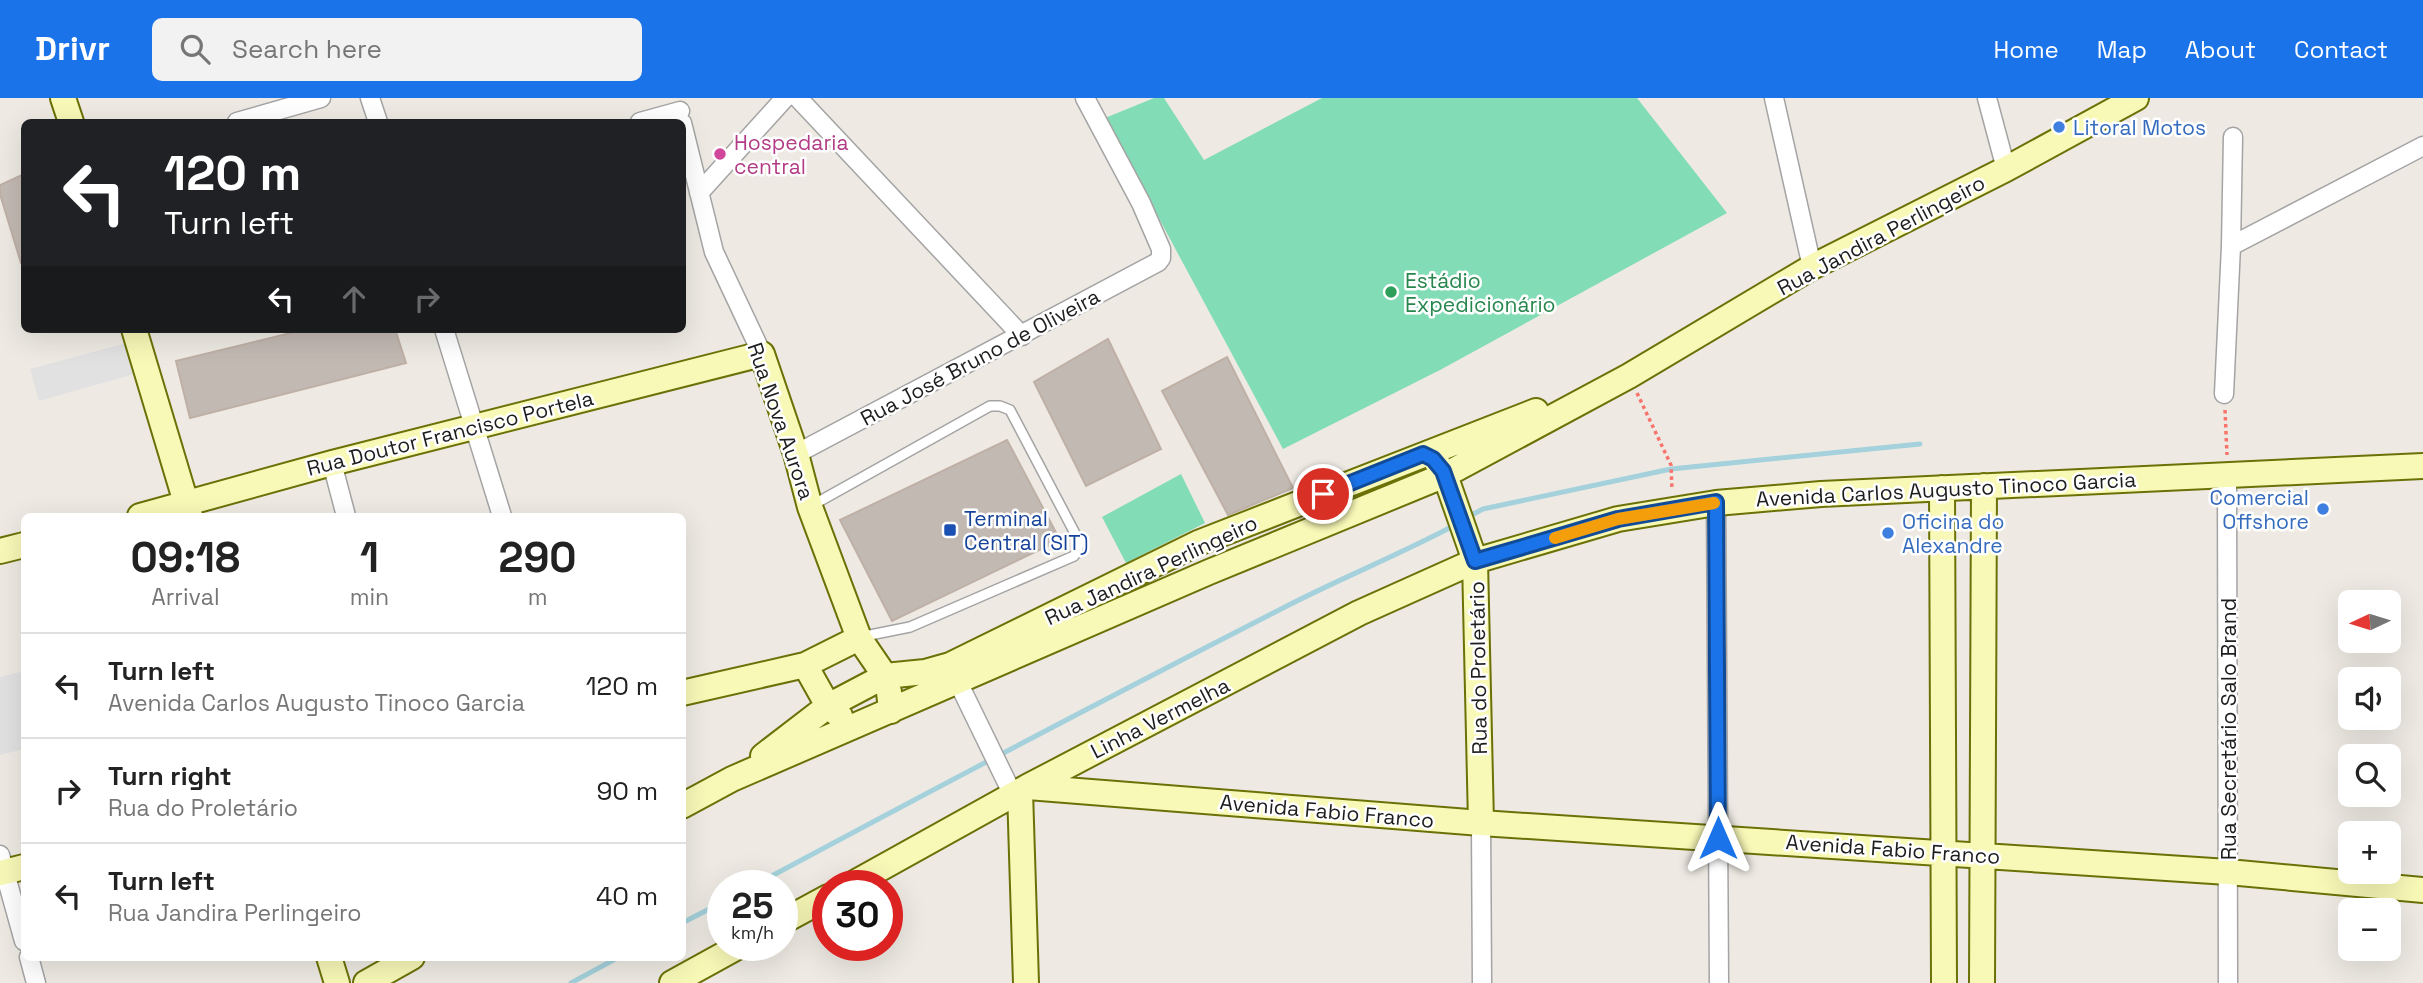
<!DOCTYPE html>
<html lang="en">
<head>
<meta charset="utf-8">
<style>
  :root { --surface:#fff; --page:#f2f2f2; --text:#222; --muted:#767676; --line:#e0e0e0; --accent:#1a73e8 }
  body { margin:0; font-family:"Space Grotesk",sans-serif; background:var(--page); color:var(--text); height:100vh; display:flex; flex-direction:column; font-size:26px; white-space:nowrap }
  * { box-sizing:border-box; margin:0 }
  p { font-size:23px; color:var(--muted) }
  .icon { flex:none; width:38px; height:38px; fill:none; stroke:currentColor; stroke-width:2; stroke-linecap:round; stroke-linejoin:round }
  .map { position:relative; flex:1; overflow:hidden }
  .drawer { position:absolute; left:21px; top:415px; width:665px; height:448px; display:flex; flex-direction:column; background:var(--surface); border-radius:10px; box-shadow:0 7px 28px #0002 }
  .drawer>* { flex:none }
  .top-card { position:absolute; left:21px; top:21px; width:665px; height:214px; border-radius:10px; box-shadow:0 7px 28px #0002; background:#202124; color:#fff; overflow:hidden }
  .needle { width:46px; rotate:266deg }
  .controls { position:absolute; left:2338px; top:492px; display:grid; gap:14px }
  .controls a { display:grid; place-items:center; width:63px; height:63px; border-radius:10px; background:var(--surface); box-shadow:0 7px 28px #0002; font-size:35px }
  .speed { position:absolute; left:707px; top:772px; display:flex; gap:14px; font-size:35px; font-weight:700; text-align:center }
  .speed>* { display:grid; place-content:center; width:91px; height:91px; border-radius:50%; background:var(--surface); box-shadow:0 7px 28px #0002; line-height:1 }
  .speed small { font-size:18px; font-weight:400 }
  .speed .limit { border:10px solid #d22; background:#fff; color:#111 }
  .pin { position:absolute; display:grid; place-items:center; width:60px; height:60px; color:#fff; margin:-30px; border:4px solid #fff; border-radius:50%; box-shadow:0 2px 7px #0007 }
  .me { position:absolute; width:77px; margin:-38px; rotate:0deg; stroke-linejoin:round; filter:drop-shadow(0 0 5px #0008) }
  .turn { display:flex; align-items:center; gap:24px; height:147px; padding:0 28px; font-size:32px }
  .turn .icon { width:91px; height:91px; stroke-width:2.5 }
  .turn b { display:block; font-size:49px; line-height:60px }
  .lanes { display:flex; align-items:center; height:66px; padding:0 28px; background:#0003; justify-content:center; gap:35px; direction:ltr }
  .lanes .off { opacity:.35 }
  .eta { display:flex; justify-content:space-evenly; align-items:center; height:119px; text-align:center }
  .eta b { font-size:42px; font-weight:700; line-height:49px }
  ul { padding:0; list-style:none }
  li { display:flex; align-items:center; gap:21px; height:105px; padding:0 28px; border-top:2px solid var(--line) }
  li div { flex:1 }
  li b { display:block; font-size:26px }
  li em { font-style:normal }
  header { display:flex; align-items:center; gap:42px; box-sizing:border-box; height:98px; padding:0 35px; background:var(--accent); color:#fff }
  header strong { font-size:33px }
  nav { display:flex; gap:38px; margin-inline-start:auto; font-size:24px }
  .search { width:490px; height:63px; background:var(--page); display:flex; align-items:center; gap:18px; box-sizing:border-box; padding:0 24px; border-radius:10px; color:var(--muted); font-size:26px }
  .map>svg:first-child { display:block }
  .pitch { fill:#82dcb5 }
  .parking { fill:#e1e1e1 }
  .lines { fill:none; stroke-linecap:round; stroke-linejoin:round }
  .stream { stroke:#a4d1db; stroke-width:5 }
  .building { fill:#c3b9b3; stroke:#bfb0a6; stroke-width:2 }
  .lane-casing { stroke:#a4a4a4; stroke-width:12 }
  .street-casing { stroke:#a4a4a4; stroke-width:21 }
  .secondary-casing { stroke:#6b7107; stroke-width:28 }
  .path { stroke:#f7736b; stroke-width:3.5; stroke-dasharray:3.5 3.5; stroke-linecap:butt }
  .lane { stroke:#fff; stroke-width:9 }
  .street { stroke:#fff; stroke-width:18 }
  .secondary { stroke:#f8f8b7; stroke-width:24 }
  .route-casing { stroke:#114b97; stroke-width:18 }
  .route { stroke:#1a73e8; stroke-width:12 }
  .slow { stroke:#f59e0b; stroke-width:12 }
  .shop-dot { fill:#3f7fe0; stroke:#fff; stroke-width:2.5 }
  .hotel-dot { fill:#d1479c; stroke:#fff; stroke-width:2.5 }
  .leisure-dot { fill:#2e9e5b; stroke:#fff; stroke-width:2.5 }
  .transit-dot { fill:#1a4fb4; stroke:#fff; stroke-width:2.5 }
  .labels { text-anchor:middle; dominant-baseline:central; stroke-width:5; stroke-linejoin:round; paint-order:stroke }
  .shop-label { font-size:21px; fill:#366cbe; stroke:#fff; text-anchor:start }
  .hotel-label { font-size:21px; fill:#b23c85; stroke:#fff; text-anchor:start }
  .street-label { font-size:21px; fill:#1d1d1d; stroke:#fff }
  .leisure-label { font-size:21px; fill:#27864d; stroke:#fff; text-anchor:start }
  .transit-label { font-size:21px; fill:#164399; stroke:#fff; text-anchor:start }
</style>
</head>
<body>
<header>
<strong>Drivr</strong>
<div class="search"><svg class="icon" aria-label="search" viewBox="0 0 24 24"><circle cx="10" cy="10" r="6"/><path d="M15 15l6 6"/></svg>Search here</div>
<nav><a>Home</a><a>Map</a><a>About</a><a>Contact</a></nav>
</header>
<div class="map">
<svg width="2423" height="885" viewBox="0 0 2423 885">
  <rect width="100%" height="100%" fill="#eeeae3"/>
  <!-- pitch -->
  <path class="pitch" d="M1154 0H1164L1204 62 1322 0H1637L1727 115 1440 272 1283 351 1105 20Z
    M1181 376 1205 425 1126 465 1102 419Z"/>
  <!-- parking -->
  <path class="parking" d="M130 244 138 275 39 303 30 271Z
    M24 573V651L0 657V579Z"/>
  <g class="lines">
    <!-- stream -->
    <path class="stream" d="M1468 419 1483 411 1671 371 1920 346
      M753 788C930 693 1107 600 1285 509 1341 480 1401 456 1457 426
      M682 825 723 804
      M571 885 619 859"/>
  </g>
  <!-- building -->
  <path class="building" d="M24 76V165H21L0 96V87Z
    M307 231H395L406 265 190 320 176 263Z
    M1108 241 1161 351 1086 388 1034 284Z
    M1227 259 1293 390 1228 417 1162 293Z
    M1007 342 1060 442 892 523 840 422Z"/>
  <g class="lines">
    <defs>
      <path id="lane" d="M811 408 990 308H1000L1010 312 1079 443 1078 452 1074 458 910 529 860 539"/>
      <path id="street" d="M370 0 378 24
        M798 0 1022 238
        M1774 0 1812 169
        M1987 0 2006 71
        M237 24 321 0
        M640 24 680 13
        M682 25 714 154 762 256
        M699 95 785 0
        M2231 148 2423 48
        M444 231 502 418
        M2224 296 2231 148 2233 39
        M796 356 1158 164 1161 160V151L1141 105 1085 0
        M332 365 346 418
        M2227 376 2228 885
        M1716 405 1719 885
        M958 584 1013 697
        M1481 725 1482 885
        M0 757 24 843
        M29 859 36 885"/>
      <path id="secondary" d="M63 0 71 24
        M134 231 190 418
        M1436 363 1445 377 1475 463 1481 725
        M1942 390 1944 885
        M140 418 332 365 762 256 796 356 810 409 859 540 885 578 889 594 891 613
        M0 453 24 447
        M805 567 828 608 840 618
        M682 595 805 567 859 540
        M763 658 828 608 885 578 925 574 950 567 1198 445 1536 313
        M1028 689 1481 725 2228 774 2423 792
        M1020 693 1026 885
        M682 708 732 681 1209 474 1445 377 1629 278 1812 169 2006 71 2136 0
        M0 775 24 769
        M849 788 1027 689 1359 515 1475 463 1618 421 1716 405 1821 396 2423 368
        M782 824 828 799
        M329 859 337 885
        M366 885 412 859
        M672 885 741 847
        M1982 885 1984 388"/>
    </defs>
    <!-- lane casing -->
    <use href="#lane" class="lane-casing"/>
    <!-- street casing -->
    <use href="#street" class="street-casing"/>
    <!-- secondary casing -->
    <use href="#secondary" class="secondary-casing"/>
    <!-- path -->
    <path class="path" d="M1637 295 1671 367 1672 392
      M2225 312 2227 357"/>
    <!-- lane -->
    <use href="#lane" class="lane"/>
    <!-- street -->
    <use href="#street" class="street"/>
    <!-- secondary -->
    <use href="#secondary" class="secondary"/>
  </g>
  <g class="lines">
    <defs>
      <path id="route" d="M1323 396 1423 356 1433 361 1443 373 1475 463 1618 421 1716 404 1718 740"/>
    </defs>
    <!-- route casing -->
    <use href="#route" class="route-casing"/>
    <!-- route -->
    <use href="#route" class="route"/>
    <!-- slow -->
    <path class="slow" d="M1555 440 1618 421 1714 405"/>
  </g>
  <!-- markers -->
  <g class="shop-dot">
    <circle cx="2059" cy="29" r="7"/>
    <circle cx="2323" cy="411" r="7"/>
    <circle cx="1888" cy="435" r="7"/>
  </g>
  <circle class="hotel-dot" cx="720" cy="56" r="7"/>
  <circle class="leisure-dot" cx="1391" cy="194" r="7"/>
  <rect class="transit-dot" x="943" y="425" width="14" height="14" rx="3.5"/>
  <g class="labels">
    <!-- shop labels -->
    <g class="shop-label">
      <text x="2073" y="29">Litoral Motos</text>
      <text x="2309" y="399" text-anchor="end">Comercial<tspan x="2309" dy="24">Offshore</tspan></text>
      <text x="1902" y="423">Oficina do<tspan x="1902" dy="24">Alexandre</tspan></text>
    </g>
    <!-- hotel labels -->
    <g class="hotel-label">
      <text x="734" y="44">Hospedaria<tspan x="734" dy="24">central</tspan></text>
    </g>
    <!-- street labels -->
    <g class="street-label">
      <text transform="translate(1881 137) rotate(-28)">Rua Jandira Perlingeiro</text>
      <text transform="translate(980 259) rotate(-28)">Rua José Bruno de Oliveira</text>
      <text transform="translate(781 323) rotate(71)">Rua Nova Aurora</text>
      <text transform="translate(450 335) rotate(-14)">Rua Doutor Francisco Portela</text>
      <text transform="translate(1946 391) rotate(-3)">Avenida Carlos Augusto Tinoco Garcia</text>
      <text transform="translate(1151 472) rotate(-25)">Rua Jandira Perlingeiro</text>
      <text transform="translate(1478 570) rotate(-91)">Rua do Proletário</text>
      <text transform="translate(1160 620) rotate(-27)">Linha Vermelha</text>
      <text transform="translate(2228 631) rotate(-90)">Rua Secretário Salo Brand</text>
      <text transform="translate(1327 713) rotate(5)">Avenida Fabio Franco</text>
      <text transform="translate(1893 751) rotate(4)">Avenida Fabio Franco</text>
    </g>
    <!-- leisure labels -->
    <g class="leisure-label">
      <text x="1405" y="182">Estádio<tspan x="1405" dy="24">Expedicionário</tspan></text>
    </g>
    <!-- transit labels -->
    <g class="transit-label">
      <text x="964" y="420">Terminal<tspan x="964" dy="24">Central (SIT)</tspan></text>
    </g>
  </g>
</svg>
<div class="controls">
<a><svg class="needle" viewBox="-14 -14 28 28"><path d="M0-13l5 13h-10z" fill="#e53935"/><path d="M0 13l5-13h-10z" fill="#767676"/></svg></a>
<a><svg class="icon" aria-label="sound" viewBox="0 0 24 24"><path d="M4 9h4l5-4v14l-5-4H4zM17 9q2 3 0 6"/></svg></a>
<a><svg class="icon" aria-label="search" viewBox="0 0 24 24"><circle cx="10" cy="10" r="6"/><path d="M15 15l6 6"/></svg></a>
<a>+</a>
<a>−</a>
</div>
<div class="speed"><div>25<small>km/h</small></div><div class="limit">30</div></div>
<div class="pin" style="left:1323px;top:396px;background:#d93025"><svg class="icon" aria-label="arrive" viewBox="0 0 24 24"><path d="M6 21V4h12l-3 4 3 4H6"/></svg></div>
<svg class="me" style="left:1718px;top:740px" viewBox="-20 -20 40 40"><path d="M0-17L14 15 0 8-14 15z" fill="#1a73e8" stroke="#fff" stroke-width="4"/></svg>
<div class="top-card">
<div class="turn"><svg class="icon" aria-label="left" viewBox="0 0 24 24"><path d="M17 20v-9H6M10 6l-5 5 5 5"/></svg><div><b>120 m</b>Turn left</div></div>
<div class="lanes"><svg class="icon" aria-label="left" viewBox="0 0 24 24"><path d="M17 20v-9H6M10 6l-5 5 5 5"/></svg><svg class="icon off" aria-label="ahead" viewBox="0 0 24 24"><path d="M12 20V5M6 11l6-6 6 6"/></svg><svg class="icon off" aria-label="right" viewBox="0 0 24 24"><path d="M7 20v-9h11M14 6l5 5-5 5"/></svg></div>
</div>
<section class="drawer">
<div class="eta">
<div><b>09:18</b><p>Arrival</p></div>
<div><b>1</b><p>min</p></div>
<div><b>290</b><p>m</p></div>
</div>
<ul>
<li><svg class="icon" aria-label="left" viewBox="0 0 24 24"><path d="M17 20v-9H6M10 6l-5 5 5 5"/></svg><div><b>Turn left</b><p>Avenida Carlos Augusto Tinoco Garcia</p></div><em>120 m</em></li>
<li><svg class="icon" aria-label="right" viewBox="0 0 24 24"><path d="M7 20v-9h11M14 6l5 5-5 5"/></svg><div><b>Turn right</b><p>Rua do Proletário</p></div><em>90 m</em></li>
<li><svg class="icon" aria-label="left" viewBox="0 0 24 24"><path d="M17 20v-9H6M10 6l-5 5 5 5"/></svg><div><b>Turn left</b><p>Rua Jandira Perlingeiro</p></div><em>40 m</em></li>
</ul>
</section>
</div>
</body>
</html>
